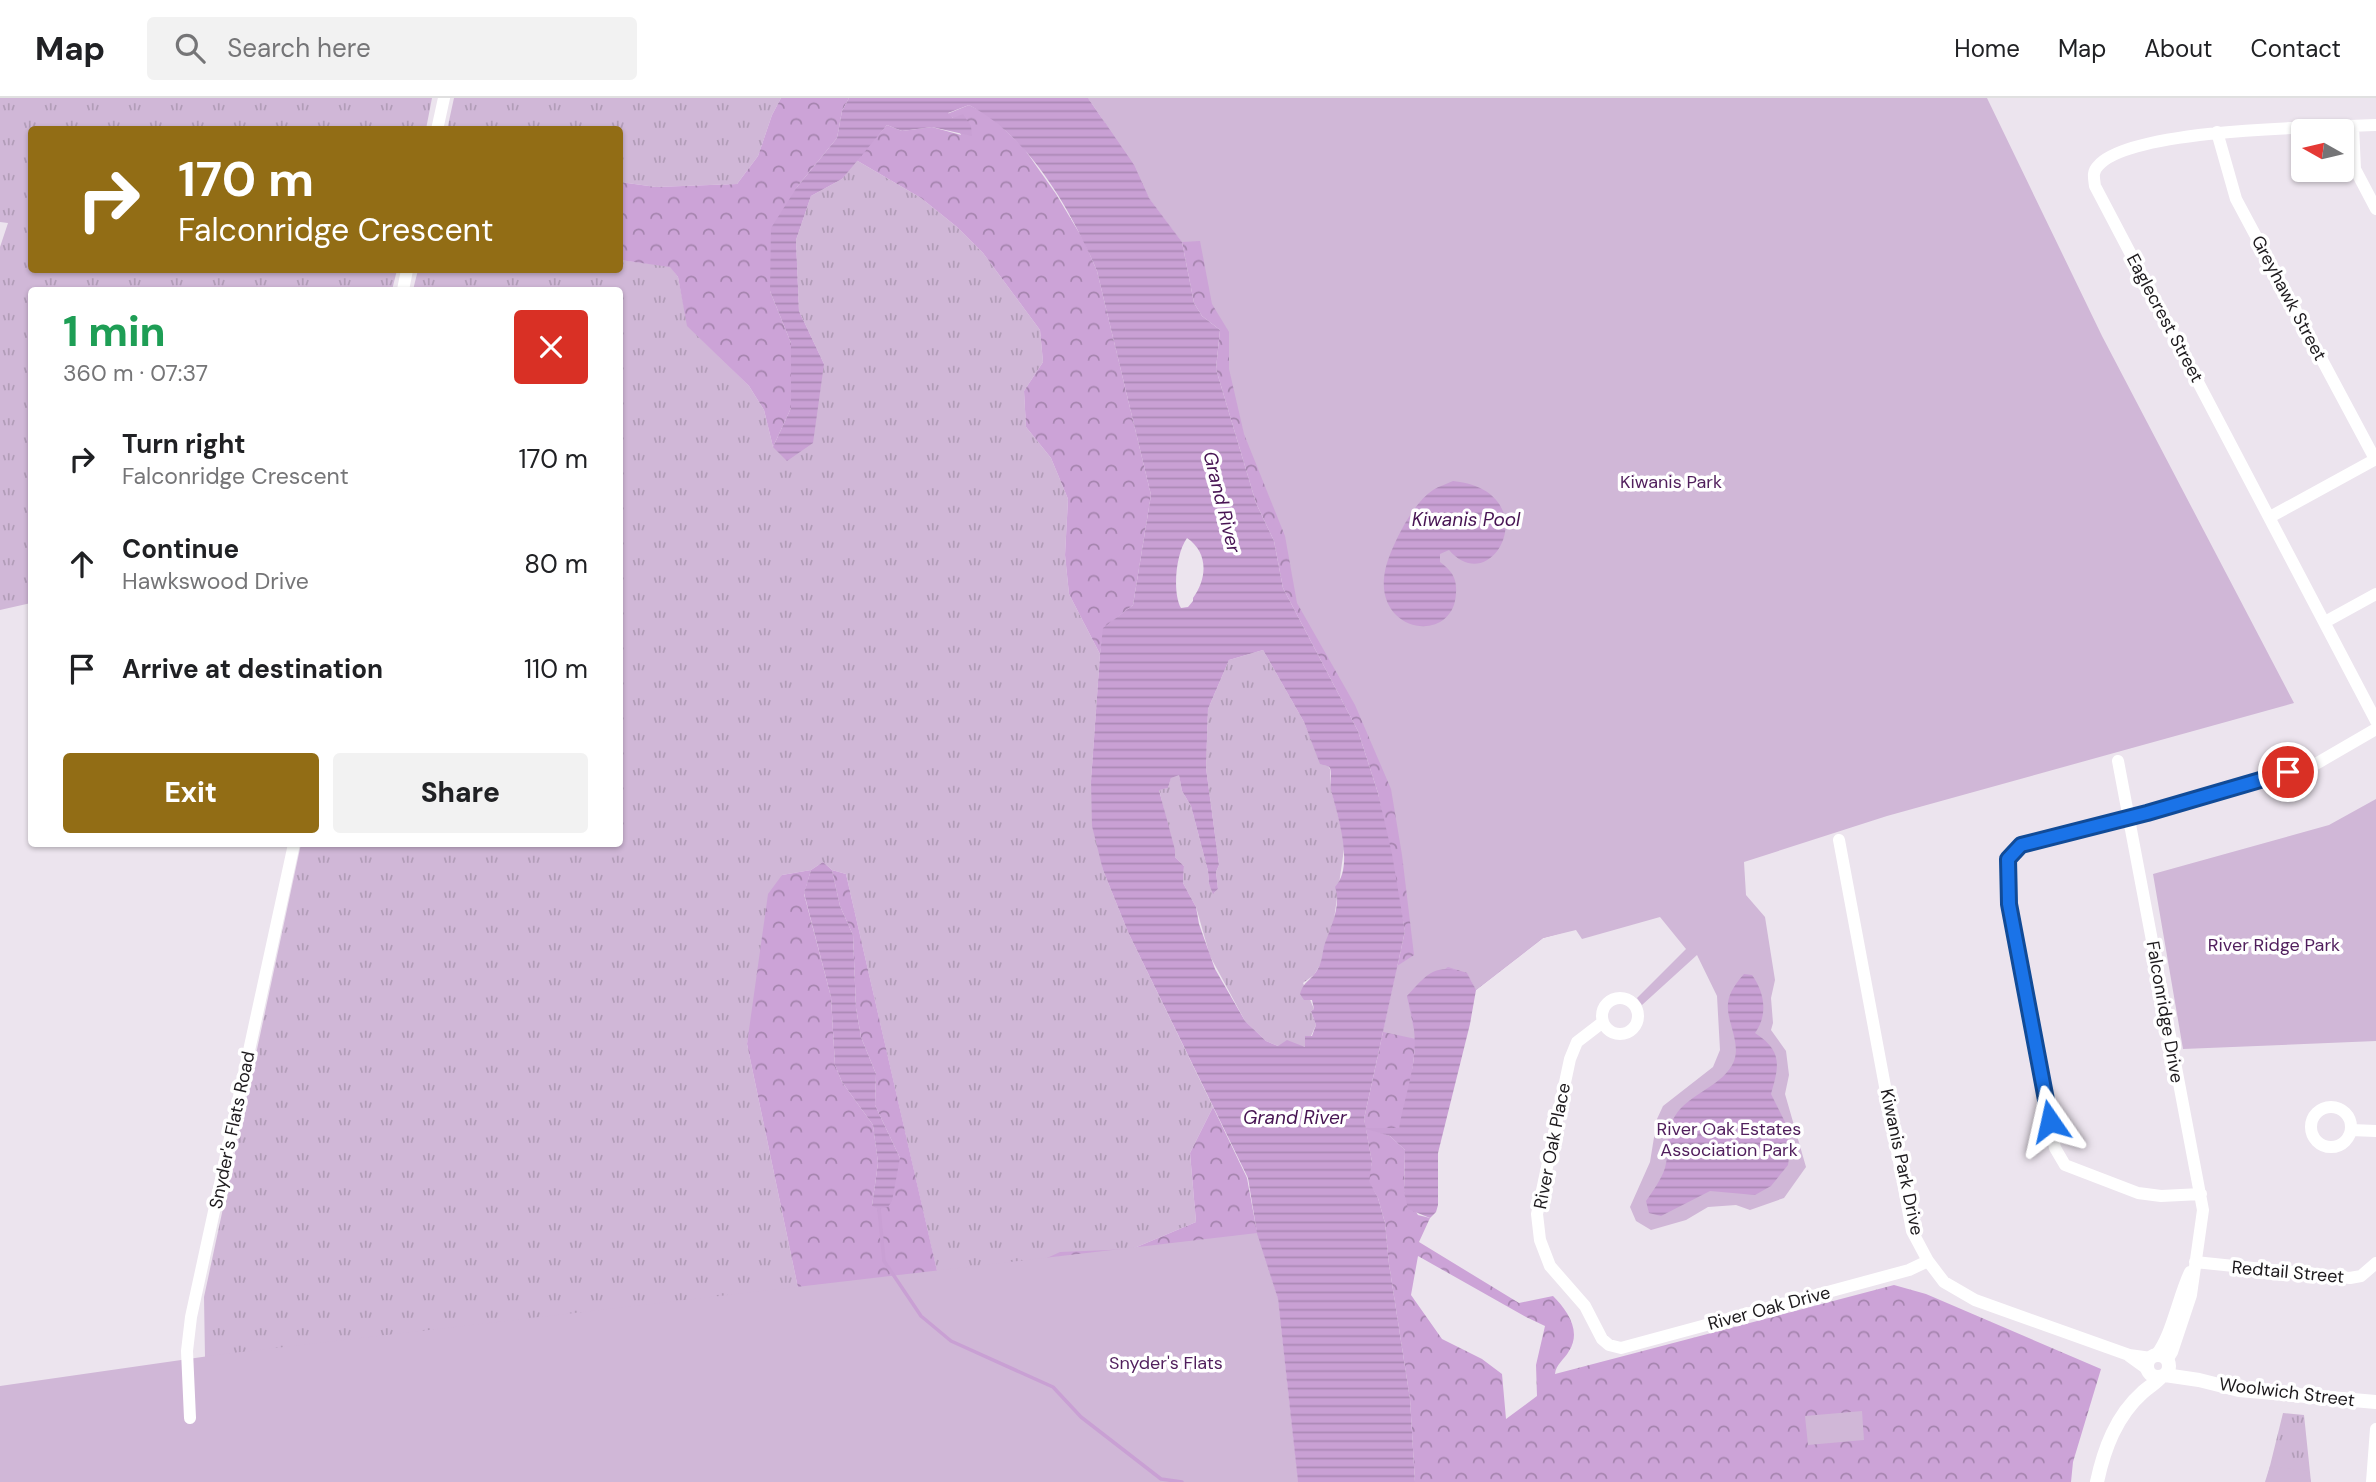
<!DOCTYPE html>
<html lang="en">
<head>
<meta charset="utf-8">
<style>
  :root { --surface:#fff; --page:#f2f2f2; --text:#202124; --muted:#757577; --line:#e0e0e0; --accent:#926d15 }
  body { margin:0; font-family:"DM Sans",sans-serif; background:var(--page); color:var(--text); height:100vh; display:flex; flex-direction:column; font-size:26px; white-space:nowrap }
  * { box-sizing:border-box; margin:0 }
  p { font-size:23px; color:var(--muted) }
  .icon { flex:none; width:38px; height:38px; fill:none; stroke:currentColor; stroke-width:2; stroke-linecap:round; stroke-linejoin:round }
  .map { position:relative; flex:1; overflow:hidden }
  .drawer { position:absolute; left:28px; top:189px; width:595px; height:560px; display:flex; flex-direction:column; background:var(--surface); border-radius:7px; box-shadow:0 2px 5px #0004 }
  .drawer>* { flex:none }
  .guide { position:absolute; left:28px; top:28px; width:595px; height:147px; border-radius:7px; box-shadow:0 2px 5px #0004; background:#926d15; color:#fff; overflow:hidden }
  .needle { width:46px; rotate:278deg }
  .tools { position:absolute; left:2291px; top:21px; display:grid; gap:14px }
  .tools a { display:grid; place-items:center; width:63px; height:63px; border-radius:7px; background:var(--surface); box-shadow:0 2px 5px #0004; font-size:35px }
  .pin { position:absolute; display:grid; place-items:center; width:60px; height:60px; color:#fff; margin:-30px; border:4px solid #fff; border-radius:50%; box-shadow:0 2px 7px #0007 }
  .me { position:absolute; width:77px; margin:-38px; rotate:349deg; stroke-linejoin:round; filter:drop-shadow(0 0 5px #0008) }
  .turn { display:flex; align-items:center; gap:24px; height:147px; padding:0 35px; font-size:32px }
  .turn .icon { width:91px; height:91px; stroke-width:2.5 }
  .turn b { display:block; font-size:49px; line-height:60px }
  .round { display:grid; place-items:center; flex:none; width:74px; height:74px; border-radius:7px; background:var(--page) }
  .summary { display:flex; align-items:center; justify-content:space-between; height:119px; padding:0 35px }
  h1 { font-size:42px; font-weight:800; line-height:52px; color:#1e9e55 }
  .action { display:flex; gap:14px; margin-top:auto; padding:14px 35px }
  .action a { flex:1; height:80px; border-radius:7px; background:var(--accent); color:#fff; font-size:28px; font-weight:800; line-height:80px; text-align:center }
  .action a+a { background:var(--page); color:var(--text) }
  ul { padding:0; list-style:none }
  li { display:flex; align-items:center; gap:21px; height:105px; padding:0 35px }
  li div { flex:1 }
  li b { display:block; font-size:26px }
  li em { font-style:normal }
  header { display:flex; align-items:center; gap:42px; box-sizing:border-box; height:98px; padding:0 35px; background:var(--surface); border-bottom:2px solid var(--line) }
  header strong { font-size:33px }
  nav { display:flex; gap:38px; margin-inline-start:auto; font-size:24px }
  .search { width:490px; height:63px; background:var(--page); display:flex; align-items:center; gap:18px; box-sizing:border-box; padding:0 24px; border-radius:7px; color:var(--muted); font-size:26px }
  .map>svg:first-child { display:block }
  .grass { fill:url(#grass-tufts) }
  .forest { fill:url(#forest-crowns); fill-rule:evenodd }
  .park { fill:#d0b7d7 }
  .water { fill:url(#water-rules); fill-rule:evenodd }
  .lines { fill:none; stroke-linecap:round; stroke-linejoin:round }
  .stream { stroke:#c9a0d4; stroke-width:3.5 }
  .minor { stroke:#fff; stroke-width:12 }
  .tertiary { stroke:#fff; stroke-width:14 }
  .route-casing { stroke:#114b97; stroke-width:18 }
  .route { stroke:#1a73e8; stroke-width:12 }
  .labels { text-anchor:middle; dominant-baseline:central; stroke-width:7; stroke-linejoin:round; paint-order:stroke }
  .street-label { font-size:18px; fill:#1d1a1d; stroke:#fff }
  .park-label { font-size:18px; fill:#501e5c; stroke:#fff }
  .water-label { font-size:19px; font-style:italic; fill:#471453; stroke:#fff }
</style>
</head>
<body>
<header>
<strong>Map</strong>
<div class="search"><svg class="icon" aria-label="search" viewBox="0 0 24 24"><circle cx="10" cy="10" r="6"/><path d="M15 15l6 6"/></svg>Search here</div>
<nav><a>Home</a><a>Map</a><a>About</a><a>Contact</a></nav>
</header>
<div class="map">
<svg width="2376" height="1384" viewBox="0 0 2376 1384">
  <defs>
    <pattern id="grass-tufts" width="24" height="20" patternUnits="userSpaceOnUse" patternTransform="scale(1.75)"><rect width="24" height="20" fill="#d0b7d7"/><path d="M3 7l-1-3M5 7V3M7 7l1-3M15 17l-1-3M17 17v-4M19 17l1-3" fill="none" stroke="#b29db8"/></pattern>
    <pattern id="forest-crowns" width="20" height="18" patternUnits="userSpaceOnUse" patternTransform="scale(1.75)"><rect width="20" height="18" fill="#cca3d7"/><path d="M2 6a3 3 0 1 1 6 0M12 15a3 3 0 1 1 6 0" fill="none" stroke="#a584ae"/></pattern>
    <pattern id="water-rules" width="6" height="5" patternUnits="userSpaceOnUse" patternTransform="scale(1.75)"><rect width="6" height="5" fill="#c9a0d4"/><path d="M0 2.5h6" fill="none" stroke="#ac89b6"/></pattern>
  </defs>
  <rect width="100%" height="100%" fill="#ece4ee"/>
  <!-- grass -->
  <path class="grass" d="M0 0H432L426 31 32 32V172H397L392 192H32L31 505 0 512V149L8 125 0 124Z
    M454 0H781L772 17 758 58 737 86 656 89 620 84V32H447Z
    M856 62 921 100 957 129 983 155 1040 232 1043 264 1024 293 1026 329 1051 360 1068 401 1065 457 1069 496 1100 556 1091 683 1103 772 1128 834 1213 1009 1190 1055 1196 1124 1132 1151 984 1189 938 1178 846 776 832 772 823 764 811 772 782 777 747 946 798 1190 0 1384V1288L206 1321 204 1199 301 746H620V192H413L418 172H620V162L670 168 678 179 688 228 749 288 764 312 773 349 824 266 799 213 796 142 811 98 842 81Z
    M1263 552 1304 624 1313 646 1330 671 1331 691 1345 744 1333 828 1324 849 1323 862 1314 877 1303 885 1314 911 1311 913 1316 927 1306 949 1278 948 1266 943 1245 923 1210 858 1196 809 1183 785 1184 768 1175 759 1159 691 1168 690 1171 679 1179 676 1182 693 1191 708 1208 773 1209 786 1214 795 1218 791 1216 774 1219 767 1206 670 1208 611 1229 562Z
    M2283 1315 2304 1317 2311 1384H2266Z"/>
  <!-- forest -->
  <path class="forest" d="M781 0H849L842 13 837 40 797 89 770 193 791 245V310L773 349 764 312 749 288 687 228 678 179 670 169 620 162V84L656 89 737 86 758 58 772 17Z
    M1088 0H1368L1576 831 1543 840 1476 892 1467 875 1416 941 1411 984 1399 1031H1370L1390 1038 1405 1052 1404 1094 1418 1117 1430 1120 1419 1144 1519 1205 1553 1198C1567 1212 1582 1233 1569 1253 1564 1262 1556 1266 1555 1276L1894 1187 1926 1196 2101 1271 2073 1364 2071 1384H1415L1410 1301 1389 1166 1385 1125 1378 1100 1368 1083 1372 1064 1364 1021 1405 833 1378 695 1358 633 1283 490 1274 443 1256 405 1216 271 1220 232 1202 218 1194 205 1182 144 1149 100 1095 8ZM1418 1158 1526 1219 1545 1228 1536 1267 1537 1298 1506 1321 1502 1276 1482 1261 1442 1241 1411 1197Z
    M969 7 990 18 1023 49 1056 96 1084 143 1097 173 1151 397 1133 507 1104 530 1100 556 1069 496 1065 457 1068 401 1051 360 1026 329 1024 293 1043 264 1040 232 983 155 957 129 921 100 856 62 887 27 902 33 932 29 961 37 953 20 947 16Z
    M811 772 804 796 831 899 835 967 842 984 873 1027 878 1065 872 1108 900 1060 875 1007 876 976 861 939 856 910 853 837 840 808 832 772 846 776 938 1177 984 1189 1060 1154 1132 1151 1196 1124 1190 1055 1213 1009 1247 1080 1256 1129 1278 1201 1298 1384 798 1190 747 946 768 796 782 777Z"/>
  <!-- park -->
  <path class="park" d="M1088 0H1987L2102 238 2294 605 1887 718 1744 764 1746 797 1765 819 1775 882 1771 900 1773 925 1771 932 1786 953 1789 977 1785 996 1806 1069 1784 1100 1750 1112 1736 1107 1708 1109 1686 1122 1651 1132 1636 1123 1630 1109 1650 1064 1657 1021 1663 1008 1713 969 1720 952 1717 898 1697 857 1642 907 1637 900 1686 851 1660 819 1582 841 1576 832 1543 840 1476 892 1467 875 1448 869 1407 898 1416 941 1383 934 1397 868 1414 857 1402 757 1391 691 1355 607 1297 505 1285 438 1244 336 1229 271V234L1212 206 1200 143 1182 144 1149 100 1134 67Z
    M2376 701V943L2183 951 2153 776 2329 727Z
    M1257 1135 1278 1201 1298 1384H0V1288L216 1257Z
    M1862 1313 1864 1342 1808 1347 1805 1318Z
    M2270 1368 2308 1373 2311 1384H2265Z"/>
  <!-- water -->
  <path class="water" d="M849 0H1088L1134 67 1149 100 1182 144 1194 205 1202 218 1220 232 1216 271 1256 405 1274 443 1283 490 1358 633 1378 695 1392 756 1405 833 1364 1021 1366 1030H1399C1409 978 1424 953 1407 898 1428 875 1434 865 1467 875L1476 892 1470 926 1438 1055V1107L1436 1114 1430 1120 1408 1111 1404 1094 1405 1052 1390 1038 1366 1031 1372 1064 1369 1083 1378 1100 1385 1125 1389 1166 1410 1301 1415 1384H1298L1278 1201 1257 1135 1248 1080 1128 834 1103 772 1092 728 1091 683 1100 556 1103 530 1133 507 1151 397 1097 173C1071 112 1029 38 969 7L948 15 953 20 963 16 971 28 972 38 932 29 902 33 887 27 842 81 811 98 796 142 799 213 824 266 813 345 787 363 773 349 791 310V245L770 193 771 130 797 89 837 40 842 13ZM1187 440C1209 455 1207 481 1193 500V503L1188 509 1181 510C1172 494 1176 455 1187 440ZM1263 552 1304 624 1320 666C1323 667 1328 667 1330 670 1332 676 1330 686 1331 692 1337 716 1355 768 1335 789 1342 807 1330 831 1324 848 1322 858 1322 865 1316 874 1309 884 1304 883 1300 896L1304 902H1312L1314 911 1311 913 1316 927 1312 938H1305V949L1287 942 1278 948 1266 943 1245 923 1215 871 1199 826 1196 809 1183 785 1184 768 1175 759V752L1159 692 1168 690 1171 680 1179 677 1182 693 1191 708 1208 773 1209 786 1213 796 1218 791 1216 774 1219 767 1206 670 1208 611 1229 562Z
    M1453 383C1548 393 1494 504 1449 452L1440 456V464C1452 473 1457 480 1456 495 1454 552 1357 534 1391 454 1400 433 1414 405 1433 392 1439 388 1447 386 1453 383Z
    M823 764 832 772 840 808 853 837 856 910 861 939 876 976 875 1007 900 1060 892 1103 888 1109 879 1111 872 1108 878 1065 873 1027 842 984 835 967 831 899 804 795 811 772Z
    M1744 876 1752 877C1765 895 1768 917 1755 935 1783 953 1779 968 1771 996L1789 1032 1791 1045 1788 1067 1771 1088 1755 1097 1710 1093 1661 1118 1649 1115 1646 1103C1653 1093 1661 1082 1665 1070 1670 1053 1665 1034 1675 1018 1688 996 1725 987 1734 963 1741 944 1726 923 1728 905 1729 894 1737 884 1744 876Z"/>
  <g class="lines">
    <!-- stream -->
    <path class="stream" d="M879 1111 884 1163 921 1218 951 1243 1053 1289 1081 1319 1161 1381 1182 1384"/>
    <!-- minor -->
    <path class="minor" d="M2376 27C2323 29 2130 30 2098 68 2092 74 2094 80 2095 88L2376 623
      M2353 28 2355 71 2376 111
      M437 32 444 0
      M2217 34 2236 101 2375 361
      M403 192 407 172
      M2270 419 2376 361
      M2325 524 2376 496
      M2118 663 2203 1112 2191 1197 2172 1254 2167 1262
      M1839 742 1912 1133 1928 1163 1944 1184 1975 1202 2129 1257 2151 1260
      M1602 918a18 18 0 1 1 36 0a18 18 0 1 1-36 0Z
      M1603 924 1577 944 1570 961 1537 1116 1540 1142 1550 1168 1585 1208 1602 1241 1609 1247 1621 1250 1909 1172 1928 1163
      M2311 1029a20 20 0 1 1 40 0a20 20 0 1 1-40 0Z
      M2351 1032 2376 1033
      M2201 1096 2161 1098 2138 1095 2065 1067 2055 1050 2009 805 2008 761 2021 747 2147 715 2314 667 2376 631
      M2195 1164 2350 1180 2361 1178 2376 1165
      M2156 1257C2172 1237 2178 1199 2190 1174
      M2129 1258 2147 1271
      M190 1320 187 1253 191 1219 294 746
      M2372 1384 2376 1331"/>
    <!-- tertiary -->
    <path class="tertiary" d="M2147 1268a11 11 0 1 1 22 0a11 11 0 1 1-22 0Z
      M2165 1277 2199 1282 2239 1292 2376 1304
      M2097 1384C2104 1351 2116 1318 2143 1294 2149 1289 2154 1286 2160 1280"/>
  </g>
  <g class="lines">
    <defs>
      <path id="route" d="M2050 1023 2009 806 2008 761 2021 747 2147 715 2288 674"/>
    </defs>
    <!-- route casing -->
    <use href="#route" class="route-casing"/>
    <!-- route -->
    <use href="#route" class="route"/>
  </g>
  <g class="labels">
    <!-- street labels -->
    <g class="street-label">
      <text transform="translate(2289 200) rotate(62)">Greyhawk Street</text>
      <text transform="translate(2165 220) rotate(62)">Eaglecrest Street</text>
      <text transform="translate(2165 914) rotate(80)">Falconridge Drive</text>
      <text transform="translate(232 1032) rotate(-78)">Snyder's Flats Road</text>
      <text transform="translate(1552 1048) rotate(-79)">River Oak Place</text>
      <text transform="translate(1902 1064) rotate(78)">Kiwanis Park Drive</text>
      <text transform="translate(2288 1174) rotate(5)">Redtail Street</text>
      <text transform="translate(1769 1210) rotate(-15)">River Oak Drive</text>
      <text transform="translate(2287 1294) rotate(7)">Woolwich Street</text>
    </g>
    <!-- park labels -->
    <g class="park-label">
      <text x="1671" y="384">Kiwanis Park</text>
      <text x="2274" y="847">River Ridge Park</text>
      <text x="1729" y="1031">River Oak Estates<tspan x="1729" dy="21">Association Park</tspan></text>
      <text x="1166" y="1265">Snyder's Flats</text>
    </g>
    <!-- water labels -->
    <g class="water-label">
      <text transform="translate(1222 404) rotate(76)">Grand River</text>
      <text x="1466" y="421">Kiwanis Pool</text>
      <text x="1295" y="1019">Grand River</text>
    </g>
  </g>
</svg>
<div class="tools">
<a><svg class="needle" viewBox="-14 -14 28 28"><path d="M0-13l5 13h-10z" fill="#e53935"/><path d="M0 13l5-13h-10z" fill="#757577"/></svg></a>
</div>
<div class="pin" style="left:2288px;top:674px;background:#d93025"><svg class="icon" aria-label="arrive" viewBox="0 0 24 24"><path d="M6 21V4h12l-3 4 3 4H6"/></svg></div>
<svg class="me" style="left:2050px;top:1023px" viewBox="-20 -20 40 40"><path d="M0-17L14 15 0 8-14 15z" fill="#1a73e8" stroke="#fff" stroke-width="4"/></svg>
<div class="guide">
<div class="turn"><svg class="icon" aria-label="right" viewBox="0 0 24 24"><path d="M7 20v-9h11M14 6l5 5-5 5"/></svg><div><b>170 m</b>Falconridge Crescent</div></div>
</div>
<section class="drawer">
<div class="summary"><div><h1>1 min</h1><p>360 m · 07:37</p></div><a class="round" style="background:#d93025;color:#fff"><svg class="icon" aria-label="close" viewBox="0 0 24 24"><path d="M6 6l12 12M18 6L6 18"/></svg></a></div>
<ul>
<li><svg class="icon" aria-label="right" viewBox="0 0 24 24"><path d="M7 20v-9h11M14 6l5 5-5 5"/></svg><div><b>Turn right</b><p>Falconridge Crescent</p></div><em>170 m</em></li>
<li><svg class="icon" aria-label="ahead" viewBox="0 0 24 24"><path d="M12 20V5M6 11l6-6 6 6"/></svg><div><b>Continue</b><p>Hawkswood Drive</p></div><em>80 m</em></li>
<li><svg class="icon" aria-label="arrive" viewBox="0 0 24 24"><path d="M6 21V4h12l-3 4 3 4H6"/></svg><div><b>Arrive at destination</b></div><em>110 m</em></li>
</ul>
<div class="action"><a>Exit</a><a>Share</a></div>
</section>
</div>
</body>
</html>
